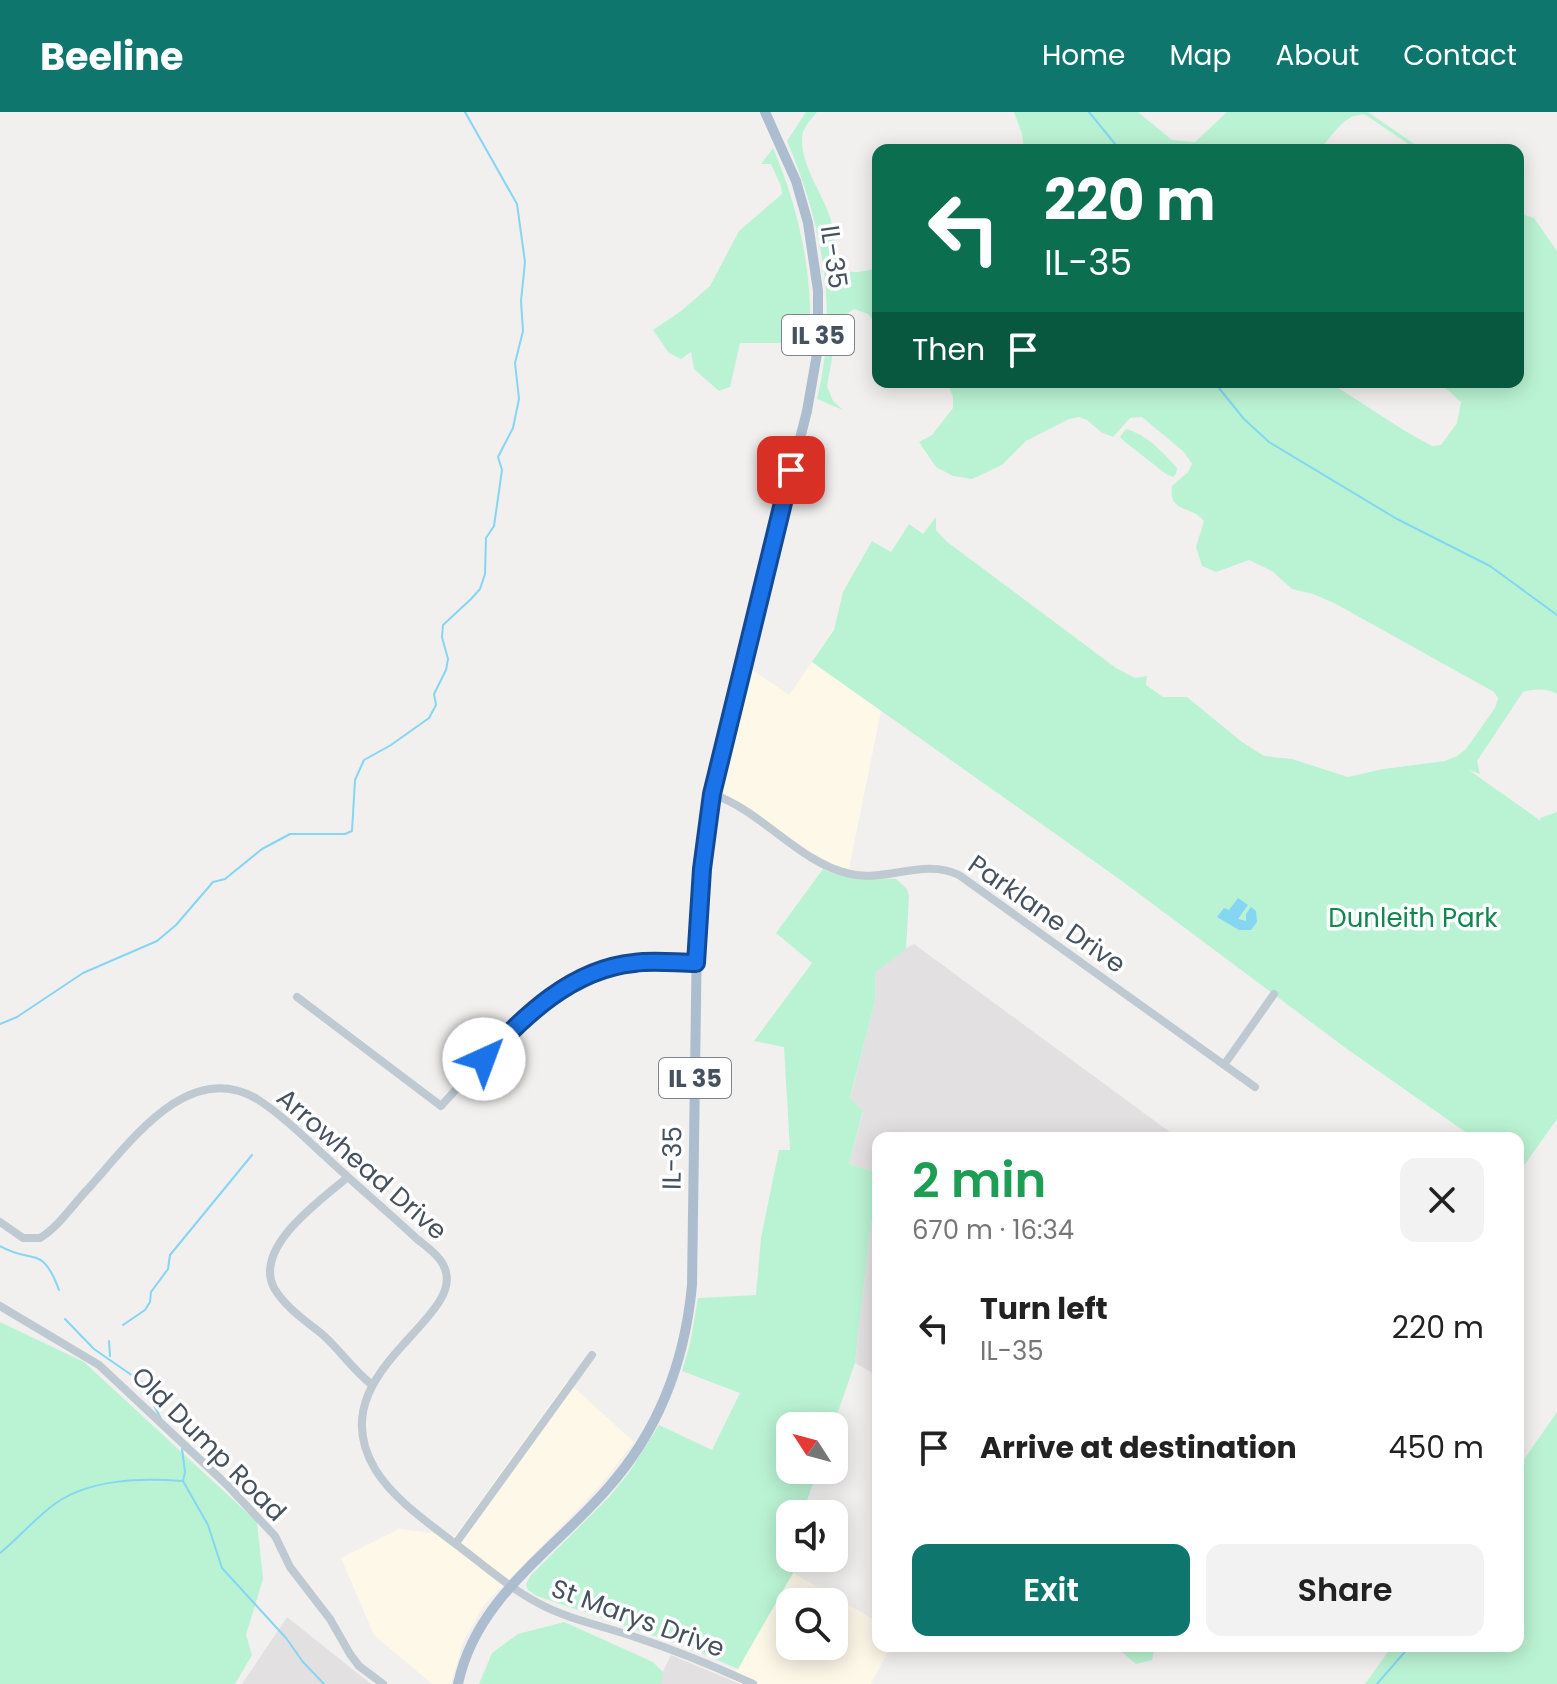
<!DOCTYPE html>
<html lang="en">
<head>
<meta charset="utf-8">
<style>
  :root { --surface:#fff; --page:#f2f2f2; --text:#222; --muted:#767676; --accent:#0f766e }
  body { margin:0; font-family:Poppins,sans-serif; background:var(--page); color:var(--text); height:100vh; display:flex; flex-direction:column; font-size:30px; white-space:nowrap }
  * { box-sizing:border-box; margin:0 }
  p { font-size:26px; color:var(--muted) }
  .icon { flex:none; width:44px; height:44px; fill:none; stroke:currentColor; stroke-width:2; stroke-linecap:round; stroke-linejoin:round }
  .map { position:relative; flex:1; overflow:hidden }
  .sheet { position:absolute; left:872px; top:1020px; width:652px; height:520px; display:flex; flex-direction:column; background:var(--surface); border-radius:16px; box-shadow:0 4px 20px #0003 }
  .sheet>* { flex:none }
  .top-card { position:absolute; left:872px; top:32px; width:652px; height:244px; border-radius:16px; box-shadow:0 4px 20px #0003; background:#0b6e4f; color:#fff; overflow:hidden }
  .needle { width:52px; rotate:306deg }
  .fabs { position:absolute; left:776px; top:1300px; display:grid; gap:16px }
  .fabs a { display:grid; place-items:center; width:72px; height:72px; border-radius:16px; background:var(--surface); box-shadow:0 4px 20px #0003; font-size:40px }
  .pin { position:absolute; display:grid; place-items:center; width:68px; height:68px; color:#fff; margin:-34px; border-radius:16px; box-shadow:0 4px 12px #0006 }
  .me { position:absolute; width:88px; margin:-44px; rotate:43deg; stroke-linejoin:round; filter:drop-shadow(0 0 6px #0008) }
  .turn { display:flex; align-items:center; gap:28px; height:168px; padding:0 40px; font-size:36px }
  .turn .icon { width:104px; height:104px; stroke-width:2.5 }
  .turn b { display:block; font-size:56px; line-height:68px }
  .then { display:flex; align-items:center; height:76px; padding:0 40px; background:#0003; gap:16px; font-size:30px }
  .round { display:grid; place-items:center; flex:none; width:84px; height:84px; border-radius:16px; background:var(--page) }
  .summary { display:flex; align-items:center; justify-content:space-between; height:136px; padding:0 40px }
  h1 { font-size:48px; font-weight:600; line-height:60px; color:#1e9e55 }
  .button { display:flex; gap:16px; margin-top:auto; padding:16px 40px }
  .button a { flex:1; height:92px; border-radius:16px; background:var(--accent); color:#fff; font-size:32px; font-weight:600; line-height:92px; text-align:center }
  .button a+a { background:var(--page); color:var(--text) }
  ul { padding:0; list-style:none }
  li { display:flex; align-items:center; gap:24px; height:120px; padding:0 40px }
  li div { flex:1 }
  li b { display:block; font-size:30px }
  li em { font-style:normal }
  header { display:flex; align-items:center; gap:48px; box-sizing:border-box; height:112px; padding:0 40px; background:var(--accent); color:#fff }
  header strong { font-size:38px }
  nav { display:flex; gap:44px; margin-inline-start:auto; font-size:28px }
  .map>svg:first-child { display:block }
  .commercial { fill:#fdf8e8; fill-rule:evenodd }
  .education { fill:#e3e0e1 }
  .green { fill:#baf3d3 }
  .water { fill:#84d6f3 }
  .lines { fill:none; stroke-linecap:round; stroke-linejoin:round }
  .stream { stroke:#84d6f3; stroke-width:2 }
  .minor { stroke:#bfc9d2; stroke-width:8 }
  .major { stroke:#adbdd0; stroke-width:10 }
  .route-casing { stroke:#114b97; stroke-width:20 }
  .route { stroke:#1a73e8; stroke-width:14 }
  .labels { text-anchor:middle; dominant-baseline:central; stroke-width:7; stroke-linejoin:round; paint-order:stroke }
  .shield { fill:#fff; stroke:#7e858e; stroke-width:2 }
  .shield-label { font-size:24px; font-weight:bold; fill:#46515e }
  .street-label { font-size:26px; fill:#46515e; stroke:#fff }
  .park-label { font-size:26px; fill:#108651; stroke:#fff }
</style>
</head>
<body>
<header>
<strong>Beeline</strong>
<nav><a>Home</a><a>Map</a><a>About</a><a>Contact</a></nav>
</header>
<div class="map">
<svg width="1557" height="1572" viewBox="0 0 1557 1572">
  <rect width="100%" height="100%" fill="#f2efef"/>
  <!-- commercial -->
  <path class="commercial" d="M812 550 881 599 849 757 836 754 811 740 723 680 720 675 748 555 789 583Z
    M567 1269 634 1330 601 1373 484 1493 463 1530 451 1572H432L374 1523 341 1446 399 1417 455 1424Z
    M793 1461 878 1510V1534H891L871 1572H740L731 1568ZM790 1490H834V1534H790Z"/>
  <!-- education -->
  <path class="education" d="M914 832 1178 1026H878V1061L849 1052 863 1000 850 987 875 890 876 860 898 841Z
    M871 1108 878 1110V1264L855 1251Z
    M287 1505 371 1572H242Z
    M671 1543 740 1572H657Z"/>
  <!-- green -->
  <path class="green" d="M806 0H817C811 8 802 16 802 26 801 55 823 81 831 108 835 121 833 145 842 156 850 164 868 158 878 156V214L868 202 854 197 839 207 827 274 833 289 843 298 817 287C839 199 822 111 787 29Z
    M1014 0H1138L1172 28 1195 30 1227 0H1368L1423 38H1417L1366 3C1344 0 1333 24 1319 38H1024L1022 22Z
    M773 36C800 100 813 162 810 231H740L730 275 719 279 694 257 691 240 681 247 669 241 653 218 681 199 710 174 739 119 782 82 781 74 771 52H761Z
    M1518 101 1534 106 1557 139V582C1545 576 1536 577 1523 580L1477 649 1480 662 1469 658 1541 709 1540 706 1557 700V1007L1520 1059 1518 1057V1026H1474L1347 937 1122 769 812 550 834 518 843 480 872 429 891 440 909 412 923 422 936 405V418L946 429 1116 556 1135 566 1147 564 1146 573 1163 585H1187L1242 630 1264 644 1292 647 1348 665 1383 657 1445 649 1457 644 1466 637 1495 596 1498 586 1494 580 1336 492 1313 482 1292 477 1272 459 1249 448 1216 460 1202 454 1196 435 1204 409C1191 393 1168 401 1172 374L1188 360 1192 352 1184 340 1142 305 1130 306 1113 325 1101 320 1087 308 1079 305 1069 307 1026 329 1002 353 972 367 953 364 936 355 919 330 932 323 953 296V285L947 270H1329L1405 319 1432 334 1441 333 1457 311 1461 290 1439 270H1518Z
    M1126 317C1146 322 1164 341 1177 356L1176 362 1173 365 1166 362 1125 330 1120 325Z
    M823 757C848 770 869 765 896 767L907 777 909 784 906 837 876 860 875 890 850 986 863 999 849 1052 878 1061V1110L871 1109 855 1251 833 1314H790V1358H818L807 1388 806 1402H790V1446H798L793 1461 738 1557 687 1535 537 1484 528 1478 526 1472 531 1463 609 1385 628 1362 659 1313 712 1338 740 1281 682 1259 690 1232 698 1186 756 1183 761 1126 779 1038H790L784 935 754 929 812 851 776 821Z
    M0 1210 84 1250 257 1410 263 1467 246 1523 252 1543 235 1572H0Z
    M1557 1300V1572H1365L1392 1534H1518V1356Z
    M564 1510 653 1550 663 1560 661 1572H479L492 1541 518 1522Z
    M1115 1534H1155L1152 1548 1136 1552Z"/>
  <!-- water -->
  <path class="water" d="M1238 786 1248 793 1238 807 1246 809V802L1251 795 1256 799 1257 810 1251 818H1239L1217 805 1224 796 1229 798Z"/>
  <g class="lines">
    <!-- stream -->
    <path class="stream" d="M1089 0 1120 38
      M1214 270 1244 307 1269 330 1397 407 1490 454 1557 503
      M0 912 17 905 83 861 157 829 176 813 213 770 225 767 262 737 290 722H345L352 719 355 668 364 648 391 633 429 606 436 593 434 582 446 558 448 547 442 525 443 513 471 487 480 477 485 462 486 426 494 414 502 358 498 345 513 316 519 287 515 251 523 219 521 189 525 150 517 92 465 0
      M0 1134C34 1153 42 1132 59 1178
      M65 1207 94 1237 143 1271 161 1307
      M123 1213 145 1198 150 1190 151 1180 168 1157 170 1143 252 1043
      M109 1229 110 1244
      M182 1337 185 1360 183 1369 208 1413 222 1456 286 1526 303 1550 324 1572
      M0 1441C19 1426 36 1405 56 1391 91 1367 140 1366 182 1369
      M1377 1572 1410 1534"/>
    <!-- minor -->
    <path class="minor" d="M712 682C763 699 797 750 850 762 887 770 924 746 959 763L1255 975
      M297 885 441 994C494 937 547 865 629 852 651 848 674 851 696 851
      M1224 953 1274 882
      M348 1065C321 1088 253 1135 274 1176 285 1195 306 1209 323 1223 340 1238 353 1258 371 1272
      M0 1110 23 1126H40C58 1115 72 1094 86 1079 127 1035 187 945 257 987 282 1003 304 1025 326 1045 356 1073 387 1099 416 1126 426 1135 441 1144 445 1157 465 1209 318 1261 375 1357 392 1385 423 1407 449 1427 478 1448 506 1474 538 1491 567 1507 603 1514 635 1525 675 1538 714 1554 753 1572
      M0 1194 99 1253 226 1372 275 1424 290 1455 330 1507 350 1542 359 1554 383 1572
      M456 1431 592 1243"/>
    <!-- major -->
    <path class="major" d="M458 1572C476 1486 552 1440 607 1377 658 1320 685 1249 692 1173L697 820 705 728 719 647 807 299 818 236V179L808 111 796 69 765 0"/>
  </g>
  <g class="lines">
    <defs>
      <path id="route" d="M484 947C524 904 572 857 634 851 654 848 676 851 696 851L702 757 712 682 791 358"/>
    </defs>
    <!-- route casing -->
    <use href="#route" class="route-casing"/>
    <!-- route -->
    <use href="#route" class="route"/>
  </g>
  <g class="labels">
    <!-- shield labels -->
    <g class="shield">
      <rect x="782" y="203" width="72" height="40" rx="6"/>
      <rect x="659" y="946" width="72" height="40" rx="6"/>
    </g>
    <g class="shield-label">
      <text x="818" y="223">IL 35</text>
      <text x="695" y="966">IL 35</text>
    </g>
    <!-- street labels -->
    <g class="street-label">
      <text transform="translate(834 145) rotate(82)">IL-35</text>
      <text transform="translate(1047 802) rotate(35)">Parklane Drive</text>
      <text transform="translate(672 1046) rotate(-89)">IL-35</text>
      <text transform="translate(362 1052) rotate(41)">Arrowhead Drive</text>
      <text transform="translate(209 1332) rotate(45)">Old Dump Road</text>
      <text transform="translate(638 1506) rotate(20)">St Marys Drive</text>
    </g>
    <!-- park labels -->
    <g class="park-label">
      <text x="1413" y="806">Dunleith Park</text>
    </g>
  </g>
</svg>
<div class="fabs">
<a><svg class="needle" viewBox="-14 -14 28 28"><path d="M0-13l5 13h-10z" fill="#e53935"/><path d="M0 13l5-13h-10z" fill="#767676"/></svg></a>
<a><svg class="icon" aria-label="sound" viewBox="0 0 24 24"><path d="M4 9h4l5-4v14l-5-4H4zM17 9q2 3 0 6"/></svg></a>
<a><svg class="icon" aria-label="search" viewBox="0 0 24 24"><circle cx="10" cy="10" r="6"/><path d="M15 15l6 6"/></svg></a>
</div>
<div class="pin" style="left:791px;top:358px;background:#d93025"><svg class="icon" aria-label="arrive" viewBox="0 0 24 24"><path d="M6 21V4h12l-3 4 3 4H6"/></svg></div>
<svg class="me" style="left:484px;top:947px" viewBox="-20 -20 40 40"><circle r="19" fill="#fff"/><path d="M0-13L10 11 0 6-10 11z" fill="#1a73e8"/></svg>
<div class="top-card">
<div class="turn"><svg class="icon" aria-label="left" viewBox="0 0 24 24"><path d="M17 20v-9H6M10 6l-5 5 5 5"/></svg><div><b>220 m</b>IL-35</div></div>
<div class="then">Then<svg class="icon" aria-label="arrive" viewBox="0 0 24 24"><path d="M6 21V4h12l-3 4 3 4H6"/></svg></div>
</div>
<section class="sheet">
<div class="summary"><div><h1>2 min</h1><p>670 m · 16:34</p></div><a class="round"><svg class="icon" aria-label="close" viewBox="0 0 24 24"><path d="M6 6l12 12M18 6L6 18"/></svg></a></div>
<ul>
<li><svg class="icon" aria-label="left" viewBox="0 0 24 24"><path d="M17 20v-9H6M10 6l-5 5 5 5"/></svg><div><b>Turn left</b><p>IL-35</p></div><em>220 m</em></li>
<li><svg class="icon" aria-label="arrive" viewBox="0 0 24 24"><path d="M6 21V4h12l-3 4 3 4H6"/></svg><div><b>Arrive at destination</b></div><em>450 m</em></li>
</ul>
<div class="button"><a>Exit</a><a>Share</a></div>
</section>
</div>
</body>
</html>
